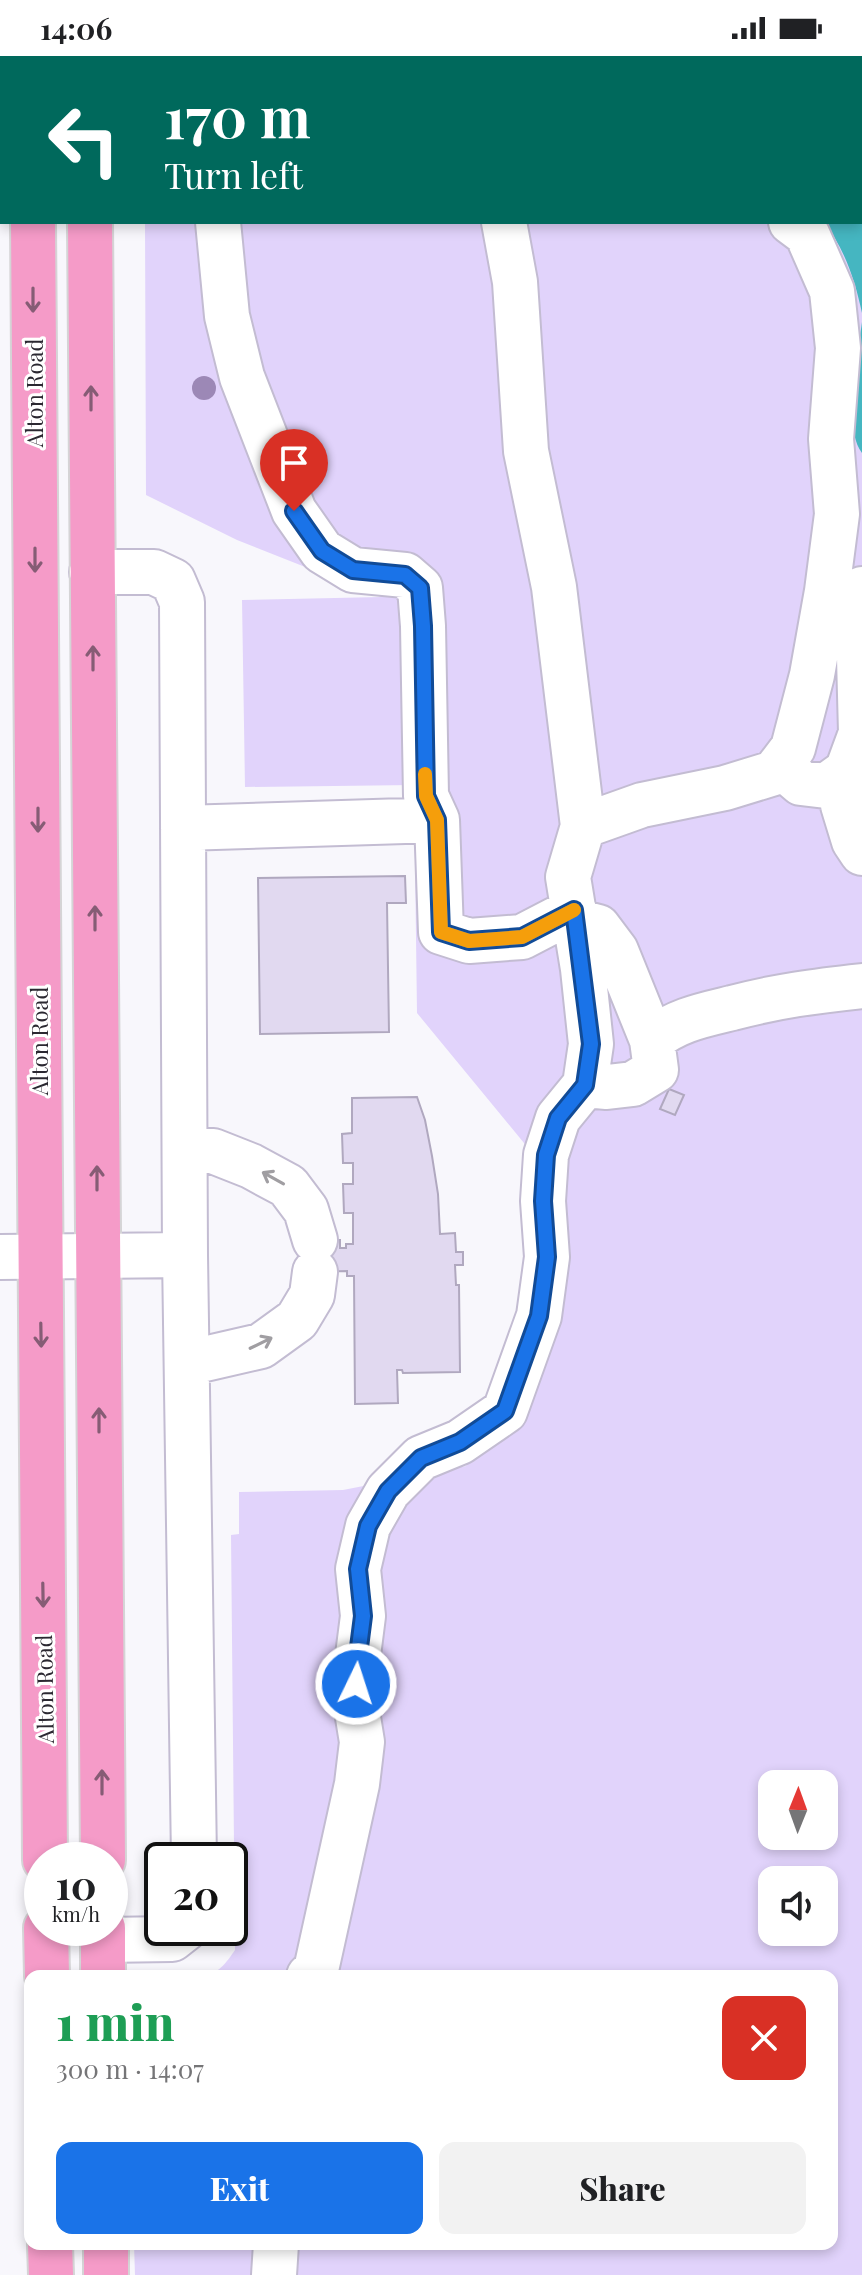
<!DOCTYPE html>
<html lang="en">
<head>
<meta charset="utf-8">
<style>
  :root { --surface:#fff; --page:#f2f2f2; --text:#202124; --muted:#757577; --accent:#1a73e8 }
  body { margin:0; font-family:"Playfair Display",serif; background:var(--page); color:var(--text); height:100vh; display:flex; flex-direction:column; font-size:30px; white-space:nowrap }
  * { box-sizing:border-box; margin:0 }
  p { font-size:26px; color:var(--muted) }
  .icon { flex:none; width:44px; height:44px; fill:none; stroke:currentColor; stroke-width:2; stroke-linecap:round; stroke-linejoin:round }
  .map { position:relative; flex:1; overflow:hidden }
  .drawer { position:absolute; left:24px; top:1914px; width:814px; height:280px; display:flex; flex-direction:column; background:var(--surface); border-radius:16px; box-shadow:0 4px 12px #0003 }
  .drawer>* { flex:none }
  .hud { position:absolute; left:0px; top:0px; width:862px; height:168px; box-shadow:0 4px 12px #0003; background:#00695c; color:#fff; overflow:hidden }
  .needle { width:52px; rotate:1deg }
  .fabs { position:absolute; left:758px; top:1714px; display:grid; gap:16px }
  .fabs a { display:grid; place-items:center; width:80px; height:80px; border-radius:16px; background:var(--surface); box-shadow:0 4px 12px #0003; font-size:40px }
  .speed { position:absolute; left:24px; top:1786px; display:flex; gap:16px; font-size:40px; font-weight:700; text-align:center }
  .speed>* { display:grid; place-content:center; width:104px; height:104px; border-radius:50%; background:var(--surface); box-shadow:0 4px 12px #0003; line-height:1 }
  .speed small { font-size:20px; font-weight:400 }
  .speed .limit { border:4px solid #111; border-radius:12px; background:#fff; color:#111 }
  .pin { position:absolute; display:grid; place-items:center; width:68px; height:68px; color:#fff; margin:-82px -34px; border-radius:50% 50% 50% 0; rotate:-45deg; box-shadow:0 0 8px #0007 }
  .pin .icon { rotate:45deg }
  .me { position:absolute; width:88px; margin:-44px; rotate:4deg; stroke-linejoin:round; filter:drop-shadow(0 0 6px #0008) }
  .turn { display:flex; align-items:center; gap:28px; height:168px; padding:0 32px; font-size:36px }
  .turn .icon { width:104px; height:104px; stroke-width:2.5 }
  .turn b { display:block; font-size:56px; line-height:68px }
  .round { display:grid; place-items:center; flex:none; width:84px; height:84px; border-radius:16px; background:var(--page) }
  .head { display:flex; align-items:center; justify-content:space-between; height:136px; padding:0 32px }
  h1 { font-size:48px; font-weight:800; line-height:60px; color:#1e9e55 }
  .primary-button { display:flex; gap:16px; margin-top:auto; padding:16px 32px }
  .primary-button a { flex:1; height:92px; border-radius:16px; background:var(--accent); color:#fff; font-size:32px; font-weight:800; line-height:92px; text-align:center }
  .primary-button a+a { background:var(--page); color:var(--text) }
  .status { display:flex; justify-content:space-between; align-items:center; height:56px; padding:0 40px; background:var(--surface); direction:ltr }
  .status svg { height:22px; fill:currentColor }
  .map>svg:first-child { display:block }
  .green { fill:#e1d3fb; fill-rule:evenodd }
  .water { fill:#45b6c1 }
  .building { fill:#e1d9f0; stroke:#b0a8bf; stroke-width:2 }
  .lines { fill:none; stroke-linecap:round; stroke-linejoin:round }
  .minor-casing { stroke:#c3bcd2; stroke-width:48 }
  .highway-casing { stroke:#d5d4d6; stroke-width:48 }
  .minor { stroke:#fff; stroke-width:44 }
  .highway { stroke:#f59bc8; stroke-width:44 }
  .tree { fill:#9c88b6 }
  .oneway { stroke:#865c75 }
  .oneway2 { stroke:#a09ea2 }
  .route-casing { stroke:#114b97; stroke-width:20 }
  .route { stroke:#1a73e8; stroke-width:14 }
  .slow { stroke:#f59e0b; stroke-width:14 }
  .labels { text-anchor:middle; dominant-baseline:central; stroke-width:6; stroke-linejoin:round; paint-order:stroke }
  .street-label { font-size:22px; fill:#2b2831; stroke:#fff }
</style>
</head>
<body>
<div class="status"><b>14:06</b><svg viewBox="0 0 49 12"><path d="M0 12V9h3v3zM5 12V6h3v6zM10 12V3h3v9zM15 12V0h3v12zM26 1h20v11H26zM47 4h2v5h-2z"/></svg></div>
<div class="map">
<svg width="862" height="2219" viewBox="0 0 862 2219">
  <rect width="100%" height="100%" fill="#f8f7fc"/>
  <!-- green -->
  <path class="green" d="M145 0H862V2219H135L134 2188H832V1920H201C218 1919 226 1907 235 1894L231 1479 239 1478V1436L343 1434 466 1410 530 1250 533 1098 417 957 414 729 245 731 242 544 381 541 237 484 146 439 145 166H860V2H145ZM772 1728H824V1780H772ZM772 1824H824V1876H772Z"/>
  <!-- water -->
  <path class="water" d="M768 0H862V257C855 224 845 194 824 166H860V2H767Z
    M862 266V397C842 371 858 298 862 266Z"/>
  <!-- building -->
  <path class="building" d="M405 820 406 847H387L389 976 260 978 258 822Z
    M669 1033 684 1039 675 1059 660 1053Z
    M417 1041 425 1064 432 1100 438 1138 440 1178 455 1177 456 1196H463V1209H455L456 1229H459L460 1316 403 1317 402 1314H397L398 1347 355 1348 354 1220H347V1215L310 1216V1184H340V1192H346V1188H353V1157H344L343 1128H353V1107H343L342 1078 352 1077V1042Z"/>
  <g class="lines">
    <defs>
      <path id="minor" d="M445 0V2
        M671 0 672 2
        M208 2V0
        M218 166 227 260 242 321 294 455 322 495 353 514 405 519 420 532 423 570 426 740 437 764 441 876 469 885 522 881 574 854
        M92 516H154L173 525 182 546 185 1199 194 1804
        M780 709 801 727 826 730 847 715 861 677 858 563 862 533
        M847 715 843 749 854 785 862 797
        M583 770 642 749 725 732 774 717 793 692 812 619 827 535 837 458 831 383 838 292 832 235 807 178 791 166
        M183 772 437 764
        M575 865 598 871 616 895 652 984 656 1014 633 1028 607 1031 585 1029
        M652 984C676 964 703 959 732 952 777 940 816 935 862 930
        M185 1094 213 1095 251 1110 288 1130 306 1154 315 1184
        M0 1201 185 1199
        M187 1307 261 1290 297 1264 312 1239 315 1216
        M103 1884 172 1883 186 1872
        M309 1920 316 1914 357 1728 362 1686 356 1649 357 1607 363 1560 358 1513 368 1470 388 1435 421 1402 460 1386 505 1355 539 1260 547 1201 543 1145 546 1099 558 1062 585 1029 591 988 583 913 568 821 583 770 554 531 526 395 515 226 504 166
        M274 2219 276 2188"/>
      <path id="highway" d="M31 0V2
        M88 0V2
        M33 166 45 1804
        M90 166 103 1804
        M46 1872 47 1920
        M103 1872V1920
        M50 2188 51 2219
        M106 2188V2219"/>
    </defs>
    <!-- minor casing -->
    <use href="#minor" class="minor-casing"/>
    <!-- highway casing -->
    <use href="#highway" class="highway-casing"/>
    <!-- minor -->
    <use href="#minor" class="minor"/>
    <!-- highway -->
    <use href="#highway" class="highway"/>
  </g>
  <!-- trees -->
  <circle class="tree" cx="204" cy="332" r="12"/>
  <!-- one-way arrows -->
  <defs><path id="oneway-shaft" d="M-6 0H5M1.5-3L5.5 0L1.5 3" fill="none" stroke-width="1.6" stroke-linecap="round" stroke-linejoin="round" transform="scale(2)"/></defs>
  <g class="oneway">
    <use href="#oneway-shaft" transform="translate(33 244) rotate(90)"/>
    <use href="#oneway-shaft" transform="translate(91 342) rotate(-90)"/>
    <use href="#oneway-shaft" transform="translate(35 504) rotate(90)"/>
    <use href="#oneway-shaft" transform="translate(93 602) rotate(-90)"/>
    <use href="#oneway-shaft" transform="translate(38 764) rotate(90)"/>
    <use href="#oneway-shaft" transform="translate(95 862) rotate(-90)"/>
    <use href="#oneway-shaft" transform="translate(97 1122) rotate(-90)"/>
    <use href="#oneway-shaft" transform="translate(41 1279) rotate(89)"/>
    <use href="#oneway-shaft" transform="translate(99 1364) rotate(-90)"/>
    <use href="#oneway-shaft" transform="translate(43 1539) rotate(89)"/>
    <use href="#oneway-shaft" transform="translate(102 1726) rotate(-90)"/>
  </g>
  <g class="oneway2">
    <use href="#oneway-shaft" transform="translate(273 1122) rotate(-151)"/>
    <use href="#oneway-shaft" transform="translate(261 1287) rotate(-26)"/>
  </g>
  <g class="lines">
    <defs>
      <path id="route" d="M294 455 322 495 353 514 405 519 420 532 423 570 426 740 437 764 441 876 469 885 522 881 574 854 591 988 585 1029 558 1062 546 1099 543 1145 547 1201 539 1260 505 1355 460 1386 421 1402 388 1435 368 1470 358 1513 363 1560 357 1607 356 1628"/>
    </defs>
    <!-- route casing -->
    <use href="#route" class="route-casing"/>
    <!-- route -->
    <use href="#route" class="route"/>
    <!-- slow -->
    <path class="slow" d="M425 718 426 740 437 764 441 876 469 885 522 881 574 854"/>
  </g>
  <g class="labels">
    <!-- street labels -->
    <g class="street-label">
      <text transform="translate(34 337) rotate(-90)">Alton Road</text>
      <text transform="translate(39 985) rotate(-90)">Alton Road</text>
      <text transform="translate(44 1633) rotate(-91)">Alton Road</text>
    </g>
  </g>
</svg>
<div class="fabs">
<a><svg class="needle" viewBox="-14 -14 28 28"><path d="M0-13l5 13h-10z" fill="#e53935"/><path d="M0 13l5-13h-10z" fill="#757577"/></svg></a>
<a><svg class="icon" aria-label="sound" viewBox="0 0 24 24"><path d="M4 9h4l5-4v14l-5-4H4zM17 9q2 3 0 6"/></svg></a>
</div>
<div class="speed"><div>10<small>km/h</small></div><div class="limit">20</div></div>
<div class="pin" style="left:294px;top:455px;background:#d93025"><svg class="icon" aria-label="arrive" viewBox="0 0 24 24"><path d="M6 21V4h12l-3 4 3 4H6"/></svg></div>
<svg class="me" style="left:356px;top:1628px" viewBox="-20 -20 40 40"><circle r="17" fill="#1a73e8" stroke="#fff" stroke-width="3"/><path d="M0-11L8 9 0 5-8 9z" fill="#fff"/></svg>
<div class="hud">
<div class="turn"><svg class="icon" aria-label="left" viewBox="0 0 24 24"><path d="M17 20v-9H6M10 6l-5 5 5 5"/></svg><div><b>170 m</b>Turn left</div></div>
</div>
<section class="drawer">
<div class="head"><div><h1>1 min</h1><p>300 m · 14:07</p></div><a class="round" style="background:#d93025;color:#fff"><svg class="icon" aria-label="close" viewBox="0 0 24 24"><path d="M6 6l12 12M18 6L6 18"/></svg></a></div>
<div class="primary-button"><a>Exit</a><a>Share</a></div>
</section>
</div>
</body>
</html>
